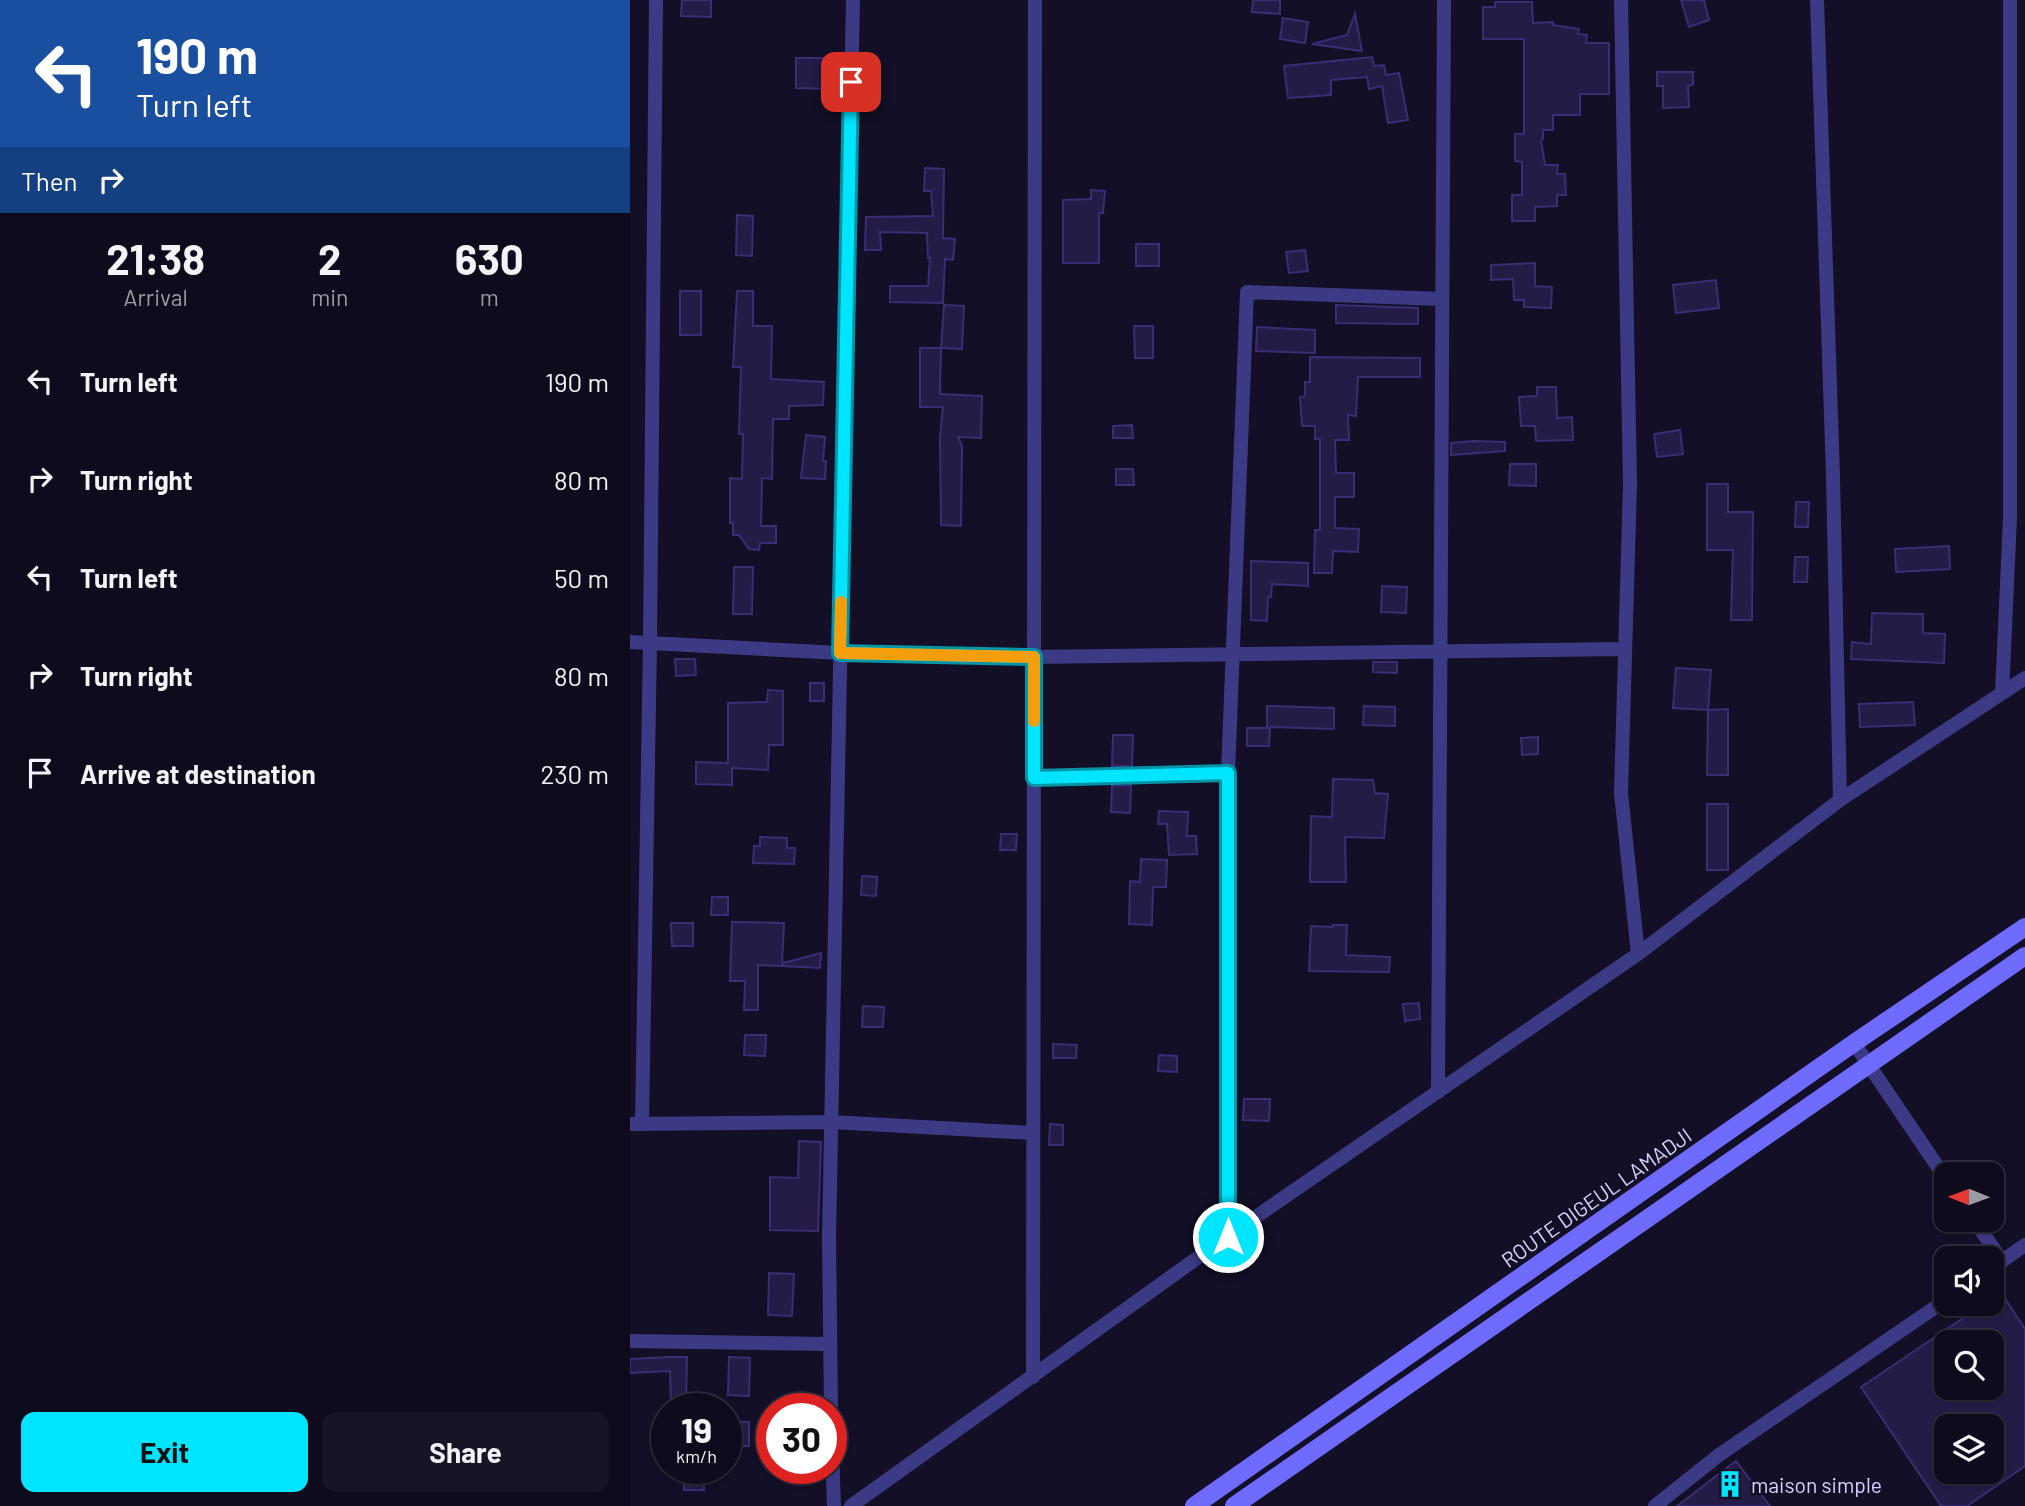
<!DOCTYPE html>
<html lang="en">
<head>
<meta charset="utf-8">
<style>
  :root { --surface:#0e0b1c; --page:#171425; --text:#f1f3f6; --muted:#9b9ba3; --line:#2e2b3b; --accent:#00e5ff }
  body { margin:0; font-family:Barlow,sans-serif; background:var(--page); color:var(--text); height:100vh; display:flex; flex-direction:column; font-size:26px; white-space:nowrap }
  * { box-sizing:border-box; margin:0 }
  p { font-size:23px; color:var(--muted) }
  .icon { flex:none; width:38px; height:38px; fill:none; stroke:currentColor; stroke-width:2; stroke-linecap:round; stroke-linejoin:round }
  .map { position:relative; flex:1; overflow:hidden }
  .details { display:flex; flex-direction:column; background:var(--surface); width:630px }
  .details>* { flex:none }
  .hud { background:#1a4fa0; color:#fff; overflow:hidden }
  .needle { width:46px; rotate:271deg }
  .fabs { position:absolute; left:1304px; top:1162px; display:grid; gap:14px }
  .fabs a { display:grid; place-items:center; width:70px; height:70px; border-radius:14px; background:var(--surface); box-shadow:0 2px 5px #0004,0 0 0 2px var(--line); font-size:35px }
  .speed { position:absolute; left:21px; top:1393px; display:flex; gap:14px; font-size:35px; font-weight:700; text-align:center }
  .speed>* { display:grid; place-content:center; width:91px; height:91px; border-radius:50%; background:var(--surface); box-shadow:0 2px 5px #0004,0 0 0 2px var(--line); line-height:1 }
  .speed small { font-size:18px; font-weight:400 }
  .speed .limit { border:10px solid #d22; background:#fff; color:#111 }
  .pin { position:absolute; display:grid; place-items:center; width:60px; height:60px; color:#fff; margin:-30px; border-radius:14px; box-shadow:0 4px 10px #0006 }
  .me { position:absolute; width:77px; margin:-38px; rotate:0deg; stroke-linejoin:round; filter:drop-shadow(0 0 5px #0008) }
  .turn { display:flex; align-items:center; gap:24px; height:147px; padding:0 21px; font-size:32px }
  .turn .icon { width:91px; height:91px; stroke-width:2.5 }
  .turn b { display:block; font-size:49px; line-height:60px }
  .then { display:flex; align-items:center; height:66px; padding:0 21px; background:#0003; gap:14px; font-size:26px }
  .eta { display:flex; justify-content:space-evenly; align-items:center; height:119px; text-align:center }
  .eta b { font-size:42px; font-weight:700; line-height:49px }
  .button { display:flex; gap:14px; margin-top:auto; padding:14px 21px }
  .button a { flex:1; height:80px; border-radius:14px; background:var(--accent); color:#111; font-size:28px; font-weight:700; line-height:80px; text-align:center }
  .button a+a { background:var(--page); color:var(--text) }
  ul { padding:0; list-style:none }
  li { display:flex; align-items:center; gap:21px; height:98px; padding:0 21px }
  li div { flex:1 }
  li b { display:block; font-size:26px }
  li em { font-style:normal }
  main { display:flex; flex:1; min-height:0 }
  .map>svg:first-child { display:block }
  .building { fill:#241b47; stroke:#3b2d73; stroke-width:2; fill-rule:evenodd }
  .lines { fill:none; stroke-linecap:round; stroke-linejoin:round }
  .minor { stroke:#3d3a85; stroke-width:14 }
  .secondary { stroke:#6f6bff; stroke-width:18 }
  .route-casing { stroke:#0095a6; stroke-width:18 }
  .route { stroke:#00e5ff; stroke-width:12 }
  .slow { stroke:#f59e0b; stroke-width:12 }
  .labels { text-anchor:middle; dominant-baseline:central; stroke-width:5; stroke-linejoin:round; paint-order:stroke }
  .street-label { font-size:21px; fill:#d9d4ff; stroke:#130f26 }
  .poi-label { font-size:21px; fill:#d9d4ff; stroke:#130f26; text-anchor:start }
</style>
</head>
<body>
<main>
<section class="details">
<div class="hud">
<div class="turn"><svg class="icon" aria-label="left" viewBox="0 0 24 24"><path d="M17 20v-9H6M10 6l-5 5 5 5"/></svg><div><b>190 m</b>Turn left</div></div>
<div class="then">Then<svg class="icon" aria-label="right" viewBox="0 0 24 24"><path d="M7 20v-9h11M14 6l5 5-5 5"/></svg></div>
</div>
<div class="eta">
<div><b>21:38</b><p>Arrival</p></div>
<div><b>2</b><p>min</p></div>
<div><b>630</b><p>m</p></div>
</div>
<ul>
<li><svg class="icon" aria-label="left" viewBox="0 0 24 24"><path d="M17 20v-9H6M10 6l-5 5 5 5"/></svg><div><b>Turn left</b></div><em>190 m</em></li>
<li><svg class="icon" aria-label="right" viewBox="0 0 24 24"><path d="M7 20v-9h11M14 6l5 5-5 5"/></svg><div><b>Turn right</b></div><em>80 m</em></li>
<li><svg class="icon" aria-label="left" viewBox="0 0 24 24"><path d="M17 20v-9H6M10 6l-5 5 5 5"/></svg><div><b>Turn left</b></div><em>50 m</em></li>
<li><svg class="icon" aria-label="right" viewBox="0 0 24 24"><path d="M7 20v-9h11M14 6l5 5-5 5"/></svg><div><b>Turn right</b></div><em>80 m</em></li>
<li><svg class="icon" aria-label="arrive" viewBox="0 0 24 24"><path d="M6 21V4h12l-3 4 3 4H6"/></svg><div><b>Arrive at destination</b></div><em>230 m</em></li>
</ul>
<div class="button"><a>Exit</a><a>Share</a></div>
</section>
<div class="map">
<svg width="1395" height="1506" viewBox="0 0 1395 1506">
  <rect width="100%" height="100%" fill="#130f26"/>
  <!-- building -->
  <path class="building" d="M52 0H81V17L51 16Z
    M623 0H650V14L622 12Z
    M1051 0H1074L1079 20 1059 27Z
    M865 2H902L903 23 923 22V25L949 29 948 34 957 35 956 43H979V94H950V115H923V130H913V139L911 140 915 165H928L927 174H935L936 195H927V206L905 207V221H882V195H892V162L885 161V134H894V39H853V7H865Z
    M725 14 732 51 682 44 717 35Z
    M653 18 678 22 675 43 650 39Z
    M742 57 744 66 754 65 756 75 769 73 778 120 758 123 752 86 739 89 737 77 701 80V95L658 98 654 66Z
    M166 58H201L200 89 166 88Z
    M1027 72H1063V85L1058 86 1059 107 1033 108V86H1027Z
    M295 168 314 169 313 238 325 239 323 260 315 259 313 303 260 302V286H298L300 258H298L297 233 250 232 251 250H235L236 217 303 216 301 191H294Z
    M461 190 475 191 473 213H469V263H433V200L461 199Z
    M107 215 123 216 122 256 106 255Z
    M506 244H529V266H506Z
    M675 250 678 271 659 273 656 252Z
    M905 263V286L922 287 921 308 894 307V300H884L883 279 861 280V265Z
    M1086 280 1089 308 1046 313 1043 285Z
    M50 291H71V335H50Z
    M107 291H123V326H142L141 379 194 382 193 405 159 406V419H143L142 479 132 478 131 526H146V543H130L129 550 119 549 109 535H103V523H100V478L112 479 113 434H109L111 367H103Z
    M314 305 334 306 332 349 311 348Z
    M706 305 788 308V324L706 323Z
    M504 326H523V358H505Z
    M627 327 685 330V353L626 351Z
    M290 348H311L310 394 352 396 351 438 328 437 332 446 331 526 311 525 310 437 313 407H290Z
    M680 357 790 358V377H728L726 416 718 415 719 440H705L706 473H724V497H705V528L729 529 728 552 703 551 702 573H684L685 530H690V439H685V426H672L670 397 675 396V382H680Z
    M907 387H926L927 418 942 417 943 440 906 441 905 426H891L889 397 907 396Z
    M502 425 503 438H483V426Z
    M1050 430 1053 454 1027 457 1024 434Z
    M176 435 195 437 193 461H196L195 479 171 478Z
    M843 441 875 442V451L821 455V443Z
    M880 464H906V486L879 485Z
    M486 469H503L504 485H486Z
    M1077 484H1098V512H1123L1122 620H1101L1103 550H1077Z
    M1166 502H1179L1178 527H1165Z
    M1319 546 1320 569 1266 572 1265 549Z
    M1165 557H1178L1177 582H1164Z
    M621 561 678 563V586L642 584 641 597H638L637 621 621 620Z
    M104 567H123L122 614H103Z
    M752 586 777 587 776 613 751 612Z
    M1242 613 1293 614V633L1315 634 1314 663 1221 659 1222 642 1241 644Z
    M45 659H65L66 675 46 676Z
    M743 662H767V673L743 672Z
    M1046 668 1081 670 1078 710 1043 708Z
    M180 683H194V701H180Z
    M138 690 153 691V745H139L138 770 102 768V785L66 784V762L98 763V703L137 702Z
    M1283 702 1285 725 1230 727 1229 704Z
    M637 706 704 708V729L637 727Z
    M734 706 765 707V726L733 725Z
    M1098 709V775H1077L1078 710Z
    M617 728H640L639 746H617Z
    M483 735H503L502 766H482Z
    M908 737V754L892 755 891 738Z
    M703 779 743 780 745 793 758 794 754 838 715 837 716 882H680L681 816 702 817Z
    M501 785 500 813 481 812 482 786Z
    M1077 804H1098V870H1077Z
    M529 811 558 812 557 836H566L567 854 539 855 537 824H528Z
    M371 834H387L386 850H370Z
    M130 837 157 838V848H165L164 864 123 863 124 846H130Z
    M511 859 537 860 536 887H523L522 925 499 924 500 881 510 882Z
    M232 876 247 877 246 896 231 895Z
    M82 897H98V915H81Z
    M102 922 154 923 152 966 128 965V1010H114L115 981H100Z
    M41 923H63V946H42Z
    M703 925H717L716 955 760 957 759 972 679 971 681 926 703 927Z
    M191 953 190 968 153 966V963Z
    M789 1003 790 1019 775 1021 773 1004Z
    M233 1006 254 1007 253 1027H232Z
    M115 1035H136L135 1056 114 1055Z
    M423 1044 447 1045 446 1058H423Z
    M529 1055 547 1056V1072L528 1071Z
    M614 1099H640L639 1121 613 1120Z
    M420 1124 433 1125V1145H419Z
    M169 1141 191 1142 188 1231 140 1230V1177L168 1178Z
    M139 1273 164 1274 162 1316 138 1315Z
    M1371 1292 1395 1329V1466L1337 1506H1311L1231 1387 1354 1304H1362V1299ZM1316 1342H1362V1388H1316ZM1316 1426H1362V1472H1316Z
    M40 1357H57L56 1405H41L40 1371 0 1373V1359Z
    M99 1357 120 1358 119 1396 98 1395Z
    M96 1421 119 1422V1446H96Z
    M1106 1461 1140 1506H1047Z
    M54 1469 74 1470V1490H54Z"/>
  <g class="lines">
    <!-- minor -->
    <path class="minor" d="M991 0 1000 484 991 793 1008 954
      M1187 0 1203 475 1210 800
      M0 642 210 653 404 657 995 649
      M1372 693 1380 518V0
      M403 778 598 773
      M1224 1043 1316 1179
      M808 1092 814 0
      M0 1124 201 1122 403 1133
      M12 1124 20 642 26 0
      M1344 1220 1372 1261
      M598 1236V773L617 292 811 299
      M1362 1268 1395 1245
      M0 1341 198 1344
      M403 1377 405 0
      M201 1409 199 1238 223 0
      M201 1422 204 1506
      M221 1506 598 1236 1008 954 1210 800 1395 678
      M1025 1506 1089 1455 1316 1300"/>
    <!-- secondary -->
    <path class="secondary" d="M564 1506 1224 1043 1395 927
      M604 1506 1395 956"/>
  </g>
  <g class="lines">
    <defs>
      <path id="route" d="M221 82 210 653 404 657V778L598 773V1237"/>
    </defs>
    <!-- route casing -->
    <use href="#route" class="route-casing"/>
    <!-- route -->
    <use href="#route" class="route"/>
    <!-- slow -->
    <path class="slow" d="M211 602 210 653 404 657V721"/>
  </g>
  <!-- icons -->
  <defs>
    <symbol id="building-bare" viewBox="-9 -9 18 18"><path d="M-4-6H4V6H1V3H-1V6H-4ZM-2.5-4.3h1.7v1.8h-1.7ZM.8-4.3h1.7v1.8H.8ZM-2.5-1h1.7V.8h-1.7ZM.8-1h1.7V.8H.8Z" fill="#00e5ff" stroke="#130f26" stroke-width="2.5" paint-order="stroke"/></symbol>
  </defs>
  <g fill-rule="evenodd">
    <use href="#building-bare" x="1081" y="1465" width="38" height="38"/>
  </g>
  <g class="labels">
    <!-- street labels -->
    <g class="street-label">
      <text transform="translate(966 1197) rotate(-35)">ROUTE DIGEUL LAMADJI</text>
    </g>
    <!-- poi labels -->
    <g class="poi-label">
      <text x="1121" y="1484">maison simple</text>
    </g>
  </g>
</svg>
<div class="fabs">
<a><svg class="needle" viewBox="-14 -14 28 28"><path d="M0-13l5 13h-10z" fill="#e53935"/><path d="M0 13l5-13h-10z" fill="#9b9ba3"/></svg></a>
<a><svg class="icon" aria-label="sound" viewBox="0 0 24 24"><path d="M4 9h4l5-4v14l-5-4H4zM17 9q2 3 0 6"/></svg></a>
<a><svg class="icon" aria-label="search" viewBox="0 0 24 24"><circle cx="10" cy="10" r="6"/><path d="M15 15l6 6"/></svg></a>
<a><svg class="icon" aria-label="layers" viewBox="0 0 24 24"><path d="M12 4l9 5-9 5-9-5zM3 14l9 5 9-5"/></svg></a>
</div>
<div class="speed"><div>19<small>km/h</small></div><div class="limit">30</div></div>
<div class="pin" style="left:221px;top:82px;background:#d93025"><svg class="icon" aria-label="arrive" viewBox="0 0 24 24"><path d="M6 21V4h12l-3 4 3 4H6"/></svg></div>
<svg class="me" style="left:598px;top:1237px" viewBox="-20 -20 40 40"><circle r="17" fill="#00e5ff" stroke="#fff" stroke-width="3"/><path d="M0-11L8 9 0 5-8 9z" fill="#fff"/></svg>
</div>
</main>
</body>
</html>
